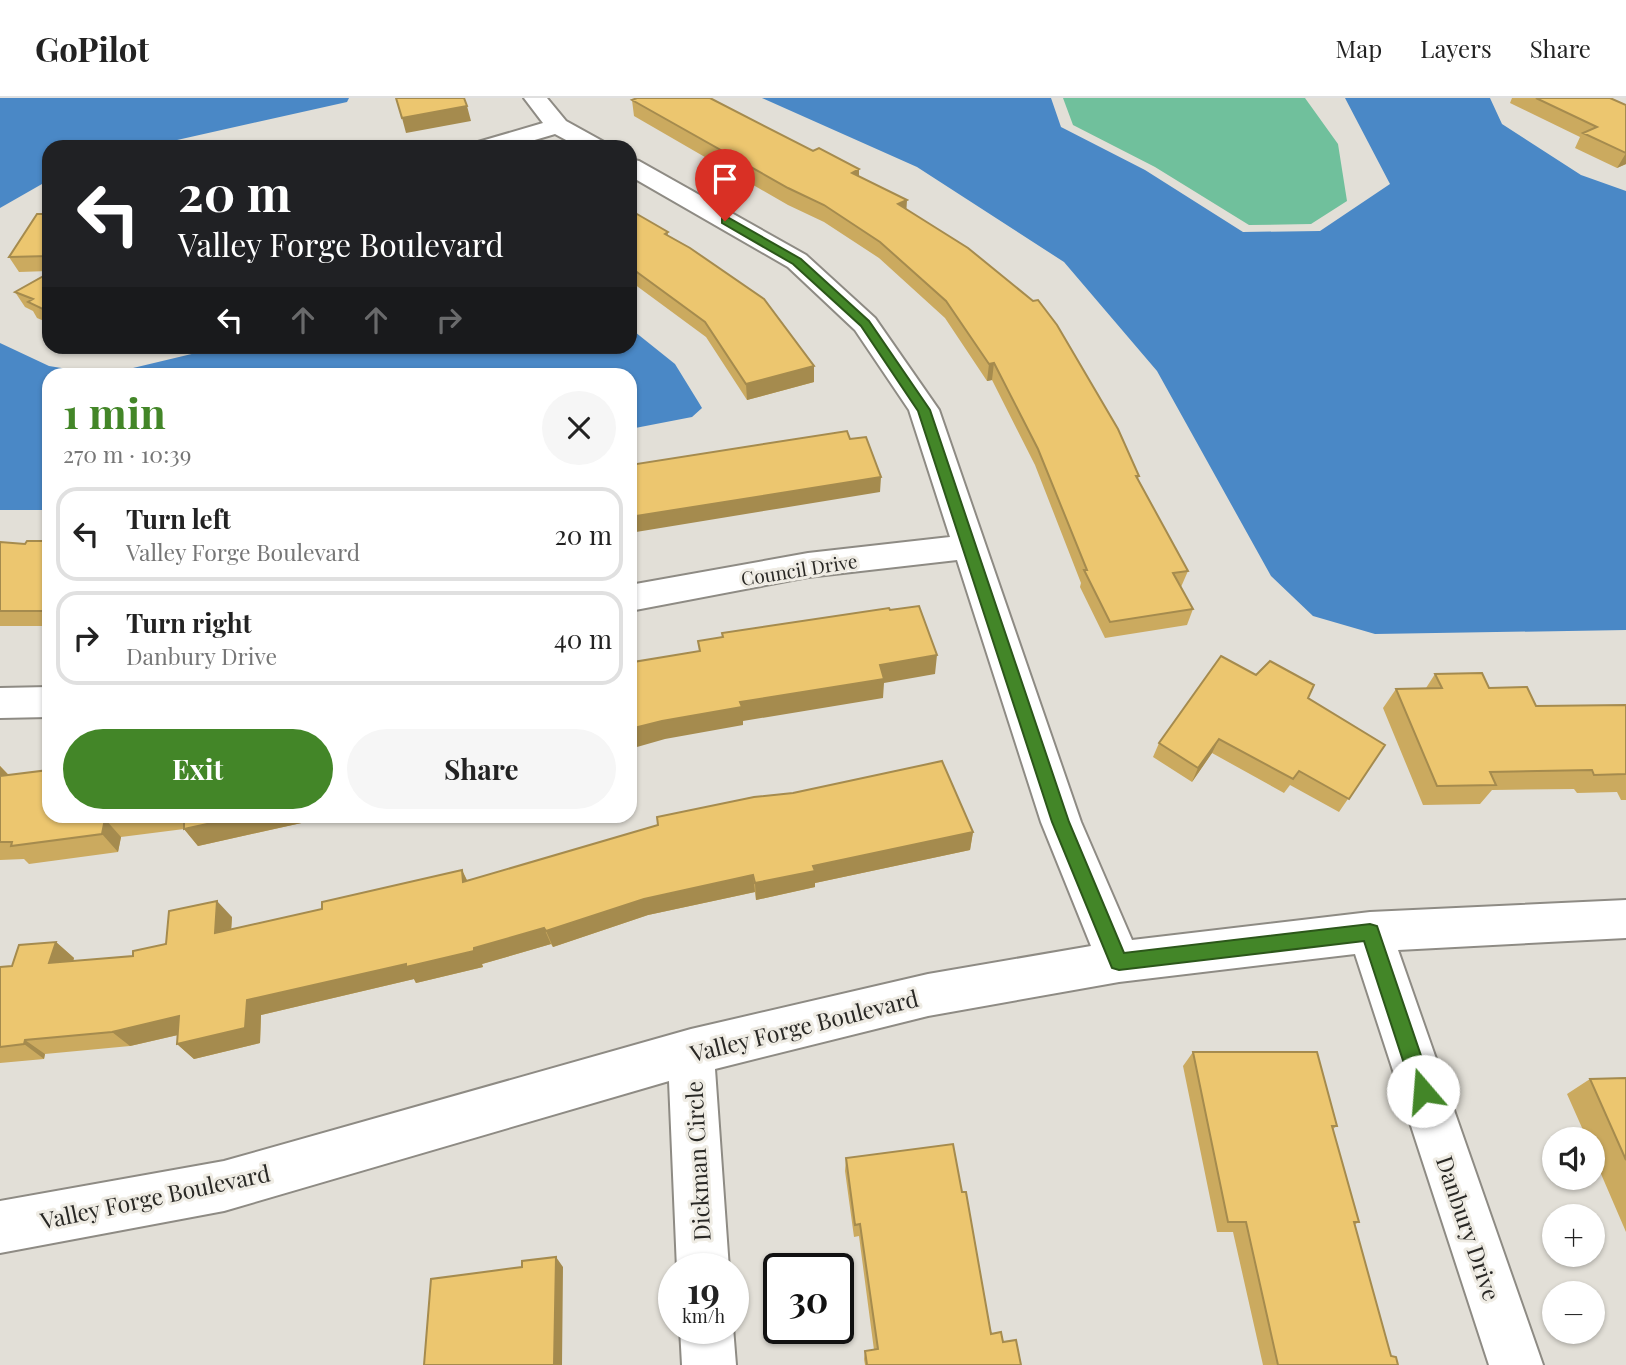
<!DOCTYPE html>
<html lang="en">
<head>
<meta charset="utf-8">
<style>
  :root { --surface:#fff; --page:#f6f6f6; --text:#222; --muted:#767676; --line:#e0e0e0; --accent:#438628 }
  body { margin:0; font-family:"Playfair Display",serif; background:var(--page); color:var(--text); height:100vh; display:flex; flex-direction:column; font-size:26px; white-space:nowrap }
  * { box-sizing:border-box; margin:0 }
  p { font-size:23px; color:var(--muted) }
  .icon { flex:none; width:38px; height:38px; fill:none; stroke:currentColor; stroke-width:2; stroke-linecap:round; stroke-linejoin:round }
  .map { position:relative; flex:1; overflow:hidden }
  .side { position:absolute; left:42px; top:270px; width:595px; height:455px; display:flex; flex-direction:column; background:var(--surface); border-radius:21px; box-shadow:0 2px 5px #0004 }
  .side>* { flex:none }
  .guide { position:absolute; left:42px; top:42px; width:595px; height:214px; border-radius:21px; box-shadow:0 2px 5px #0004; background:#202124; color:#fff; overflow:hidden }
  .tools { position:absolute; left:1542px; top:1029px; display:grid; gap:14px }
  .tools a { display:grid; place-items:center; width:63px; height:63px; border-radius:50%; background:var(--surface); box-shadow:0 2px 5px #0004; font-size:35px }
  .speed { position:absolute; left:658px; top:1155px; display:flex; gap:14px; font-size:35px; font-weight:700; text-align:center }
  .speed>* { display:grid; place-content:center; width:91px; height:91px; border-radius:50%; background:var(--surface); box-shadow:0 2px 5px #0004; line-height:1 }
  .speed small { font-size:18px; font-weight:400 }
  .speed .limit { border:4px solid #111; border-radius:10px; background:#fff; color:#111 }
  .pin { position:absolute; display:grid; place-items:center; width:60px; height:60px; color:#fff; margin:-72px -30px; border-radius:50% 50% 50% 0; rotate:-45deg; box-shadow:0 0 7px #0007 }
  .pin .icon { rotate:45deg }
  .me { position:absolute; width:77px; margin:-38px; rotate:342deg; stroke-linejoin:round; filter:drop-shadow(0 0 5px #0008) }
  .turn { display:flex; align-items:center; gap:24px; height:147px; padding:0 21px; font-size:32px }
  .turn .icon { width:91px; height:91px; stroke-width:2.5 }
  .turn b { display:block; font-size:49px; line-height:60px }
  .lanes { display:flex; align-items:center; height:66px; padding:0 21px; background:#0003; justify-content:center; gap:35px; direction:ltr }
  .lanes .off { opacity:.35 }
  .round { display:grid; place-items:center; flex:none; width:74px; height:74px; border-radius:37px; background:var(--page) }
  .headline { display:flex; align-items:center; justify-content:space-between; height:119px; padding:0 21px }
  h1 { font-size:42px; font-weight:700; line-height:52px; color:var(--accent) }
  .primary-button { display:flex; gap:14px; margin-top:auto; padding:14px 21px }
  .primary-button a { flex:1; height:80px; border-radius:42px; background:var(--accent); color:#fff; font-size:28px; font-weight:700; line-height:80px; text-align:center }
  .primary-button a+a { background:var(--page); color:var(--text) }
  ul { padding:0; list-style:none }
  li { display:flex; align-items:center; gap:21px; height:94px; margin:0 14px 10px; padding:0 7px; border:4px solid var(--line); border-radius:21px }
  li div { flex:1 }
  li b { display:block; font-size:26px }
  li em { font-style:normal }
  header { display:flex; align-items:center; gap:42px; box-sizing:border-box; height:98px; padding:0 35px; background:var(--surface); border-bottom:2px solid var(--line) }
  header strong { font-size:33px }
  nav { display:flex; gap:38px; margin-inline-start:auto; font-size:24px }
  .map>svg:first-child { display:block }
  .green { fill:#70c09c }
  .water { fill:#4a88c6 }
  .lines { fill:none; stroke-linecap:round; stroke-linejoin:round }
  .minor-casing { stroke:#8e8b84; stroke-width:4 }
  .minor { fill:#fff; fill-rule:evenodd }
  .wall { fill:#cbaa5f }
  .shaded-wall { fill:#a58b4e }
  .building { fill:#ecc66f; stroke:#a58b4e; stroke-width:2 }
  .route { fill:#438628; stroke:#2c571a; stroke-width:2 }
  .labels { text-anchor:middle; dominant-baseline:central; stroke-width:6; stroke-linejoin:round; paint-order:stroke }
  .street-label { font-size:19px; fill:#292825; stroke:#efece4 }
  .near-street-label { font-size:23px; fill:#292825; stroke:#efece4 }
</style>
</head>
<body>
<header>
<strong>GoPilot</strong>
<nav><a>Map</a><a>Layers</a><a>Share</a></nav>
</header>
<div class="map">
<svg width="1626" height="1267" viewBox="0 0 1626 1267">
  <rect width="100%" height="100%" fill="#e2dfd7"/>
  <!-- green -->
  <path class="green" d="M1063 0H1305L1338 46 1347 103 1311 126 1249 127 1155 69 1073 27Z"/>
  <!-- water -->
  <path class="water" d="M0 0H349L347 4 146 49H49V82L0 110Z
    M762 0H1051L1061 29 1145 72 1243 134 1320 133 1390 86 1345 0H1490L1502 26 1581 77 1626 93V532L1375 536 1313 518 1271 478 1157 273 1064 164 917 69Z
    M630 230 675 266 699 305 702 310 692 319 630 331V276H49V412H0V245L49 268 80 273 133 270 225 248H630Z"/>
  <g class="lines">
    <defs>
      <path id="minor" d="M524 0H547L566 23 604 44 608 49H579L555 36 511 49H474L478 44 543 25Z
        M630 61 639 63 806 157 875 220 939 312 1081 724 1132 842 1370 814 1626 802V840L1398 852 1543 1267H1489L1355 856 1119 884 928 918 715 971 729 1171H677L669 983 224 1113 0 1155V1103L224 1063 691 931 928 876 1091 848 1041 724 957 462 808 479 630 513V487L808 455 950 439 909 312 855 232 788 169 630 78Z
        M49 589V619L0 620V590Z
        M733 1229 736 1267H682L680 1230Z"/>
    </defs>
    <!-- minor casing -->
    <use href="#minor" class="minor-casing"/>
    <!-- minor -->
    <use href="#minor" class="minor"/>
  </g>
  <!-- wall -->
  <path class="wall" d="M1512 0H1610L1626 7V66L1617 70 1575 50 1580 39 1510 5Z
    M632 2 813 53 859 71V78L906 111 1139 378 1138 381 1188 473 1181 489 1193 511 1187 527 1105 540 1080 489 1081 485 1035 367 992 282 987 283 945 220 879 160 824 124 788 107 634 18Z
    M630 112 668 134V138L814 268V284L747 302 706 239 630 183Z
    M49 116V173L19 174 9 159Z
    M49 175V225L37 220 33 213 25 209 15 194Z
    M49 443V528H0V444L25 446Z
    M1435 576 1489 590 1536 608 1626 607V702H1621L1617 694 1577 695 1574 691 1492 692 1480 706 1423 707 1383 610 1396 591 1426 590Z
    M1256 577 1308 600 1385 647 1339 714 1290 687 1284 695 1212 655 1192 684 1153 659 1159 645Z
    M0 668 49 718H333L198 748 184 731 121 739 118 754 29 766 24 761 0 762Z
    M973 734 970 752 815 785V789L756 802 755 794 648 817 553 849 551 846 482 866 483 869 416 885 414 881 261 917 260 945 194 961 177 946 178 937 130 948 45 956 44 961 0 965V869L12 868 56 844 74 860 73 863 133 858 232 819 231 831 322 811 462 772 467 782Z
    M1193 954 1337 1028 1333 1031 1359 1124 1354 1127 1391 1258 1398 1267H1263L1233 1134H1217L1183 968Z
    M1626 980V1134L1592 1055V1041H1587L1567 996 1590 981Z
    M846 1060 991 1236 1003 1244 1021 1267H865L864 1261 865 1253 874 1252 859 1138 854 1139 845 1073Z"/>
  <!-- shaded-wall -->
  <path class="shaded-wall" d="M467 8 471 23 406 35 402 20Z
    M1626 55V66L1617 70Z
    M859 71V87L852 75Z
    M907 102 906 119 898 106Z
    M994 265 992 282 987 283 989 266Z
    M814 268V284L747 302 746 286Z
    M881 379 880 394 630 435V419Z
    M937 557 935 576 884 585 883 600 743 623V627L665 641 630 651V631L740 604 880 567Z
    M1219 641 1212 655 1192 684 1198 670Z
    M0 668 15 684 0 688Z
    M244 718H333L198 748 184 731Z
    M105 721 121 739 118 754 102 736Z
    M973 734 970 752 815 785V789L756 802 755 785 813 768Z
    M462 772 470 789 463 784Z
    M753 777 755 794 648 817 553 849 546 833 644 801Z
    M217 803 232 819 230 851 215 835Z
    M544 830 551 846 482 866 483 869 416 885 414 881 261 917 260 945 194 961 177 946 247 902 474 850Z
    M56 844 74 860 68 880 49 865Z
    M179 918 195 933 130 948 112 934Z
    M25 942 45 956 44 961 24 946Z
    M556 1159 563 1169 562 1267H554Z"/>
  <!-- building -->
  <path class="building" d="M396 0H464L467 8 402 20Z
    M637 0H710L813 53 819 50 859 71 852 75 907 102 898 106 968 150 1033 203 1038 202 1057 227 1118 331 1139 378H1136L1188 473 1173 475 1193 511 1110 524 1084 472H1087L1038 351 994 265 989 266 946 203 880 144 824 107 788 90 632 2Z
    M1536 0H1610L1626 7V55L1583 35 1597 29Z
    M630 112 668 134 665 136 690 150 764 201 814 268 746 286 705 224 630 169Z
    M37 116H49V158L9 159Z
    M49 175V214L28 204 33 201 15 194Z
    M847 333 850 341 866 339 881 379 630 419V367Z
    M27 443H49V513H0V444L25 446Z
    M919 508 937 557 880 567 884 581 740 604 742 609 662 623 630 631V554L633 564 700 553 698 543 723 539 722 535 889 510 890 512Z
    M1221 558 1256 577 1270 563 1314 587 1308 600 1385 647 1349 701 1299 673 1293 681 1219 641 1198 670 1159 645Z
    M1482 575 1489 590 1527 589 1536 608 1626 607V676L1594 677 1592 672 1490 674 1496 687 1437 688 1396 591 1442 590 1435 576Z
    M942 663 973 734 813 768 815 773 755 785 753 777 644 801 546 833 544 830 474 850V853L406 869V866L247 902 245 930 177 946 179 918 112 934 25 942 24 946 0 949V869L12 868 19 847 56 844 49 865 133 858V853L166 846 169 813 217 803 215 835 322 811V804L462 772 463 784 658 727 657 719 754 699 793 695Z
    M49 672V718H136L105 721 102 736 11 748 12 744H0V678Z
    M184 718H244L184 731Z
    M1193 954H1317L1337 1028H1332L1359 1124H1354L1391 1258 1396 1259 1398 1267H1278L1246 1124H1228Z
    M1626 980V1062L1590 981Z
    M953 1046 962 1094H966L991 1236 1001 1234 1003 1244 1016 1242 1021 1267H867L865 1253 878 1251 860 1126 855 1127 846 1060Z
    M556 1159 554 1267H424L431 1181 522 1169V1163Z"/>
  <!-- route -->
  <path class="route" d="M722 120H729L801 161 869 223 930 312 1069 724 1124 855 1370 826 1377 828 1433 993 1430 999 1423 1002 1416 999 1413 993 1364 843 1119 872 1112 870 1052 724 918 313 861 228 793 166 722 125Z"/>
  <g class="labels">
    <!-- street labels -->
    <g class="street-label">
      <text transform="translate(799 471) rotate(-9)">Council Drive</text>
    </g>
    <!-- near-street labels -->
    <g class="near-street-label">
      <text transform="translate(804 927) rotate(-14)">Valley Forge Boulevard</text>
      <text transform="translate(697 1063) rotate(-93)">Dickman Circle</text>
      <text transform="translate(155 1098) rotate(-12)">Valley Forge Boulevard</text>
      <text transform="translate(1469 1130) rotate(71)">Danbury Drive</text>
    </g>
  </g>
</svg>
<div class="tools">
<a><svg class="icon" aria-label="sound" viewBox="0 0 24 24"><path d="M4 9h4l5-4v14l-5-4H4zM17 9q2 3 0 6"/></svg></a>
<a>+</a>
<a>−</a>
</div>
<div class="speed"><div>19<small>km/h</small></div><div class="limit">30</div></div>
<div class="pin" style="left:725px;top:123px;background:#d93025"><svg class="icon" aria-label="arrive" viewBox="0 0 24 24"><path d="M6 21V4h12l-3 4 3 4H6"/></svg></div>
<svg class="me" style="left:1423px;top:993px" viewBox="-20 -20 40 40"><circle r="19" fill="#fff"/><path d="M0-13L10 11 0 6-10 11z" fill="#438628"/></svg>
<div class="guide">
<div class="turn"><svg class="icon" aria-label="left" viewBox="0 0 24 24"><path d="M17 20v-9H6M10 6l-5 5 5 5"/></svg><div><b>20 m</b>Valley Forge Boulevard</div></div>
<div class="lanes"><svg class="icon" aria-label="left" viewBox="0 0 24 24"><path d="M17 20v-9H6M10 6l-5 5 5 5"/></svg><svg class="icon off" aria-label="ahead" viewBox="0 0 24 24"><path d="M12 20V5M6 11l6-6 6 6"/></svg><svg class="icon off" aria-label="ahead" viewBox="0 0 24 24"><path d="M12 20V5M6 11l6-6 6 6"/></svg><svg class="icon off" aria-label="right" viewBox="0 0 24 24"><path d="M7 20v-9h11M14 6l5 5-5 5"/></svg></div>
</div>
<section class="side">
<div class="headline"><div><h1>1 min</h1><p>270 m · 10:39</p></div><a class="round"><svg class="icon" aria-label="close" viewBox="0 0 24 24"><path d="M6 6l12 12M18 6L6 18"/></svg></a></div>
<ul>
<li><svg class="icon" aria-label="left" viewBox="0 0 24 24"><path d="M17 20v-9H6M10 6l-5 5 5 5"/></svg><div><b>Turn left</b><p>Valley Forge Boulevard</p></div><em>20 m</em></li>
<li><svg class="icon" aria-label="right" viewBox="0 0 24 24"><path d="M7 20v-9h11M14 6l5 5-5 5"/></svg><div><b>Turn right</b><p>Danbury Drive</p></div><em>40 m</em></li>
</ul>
<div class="primary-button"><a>Exit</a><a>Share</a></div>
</section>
</div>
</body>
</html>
